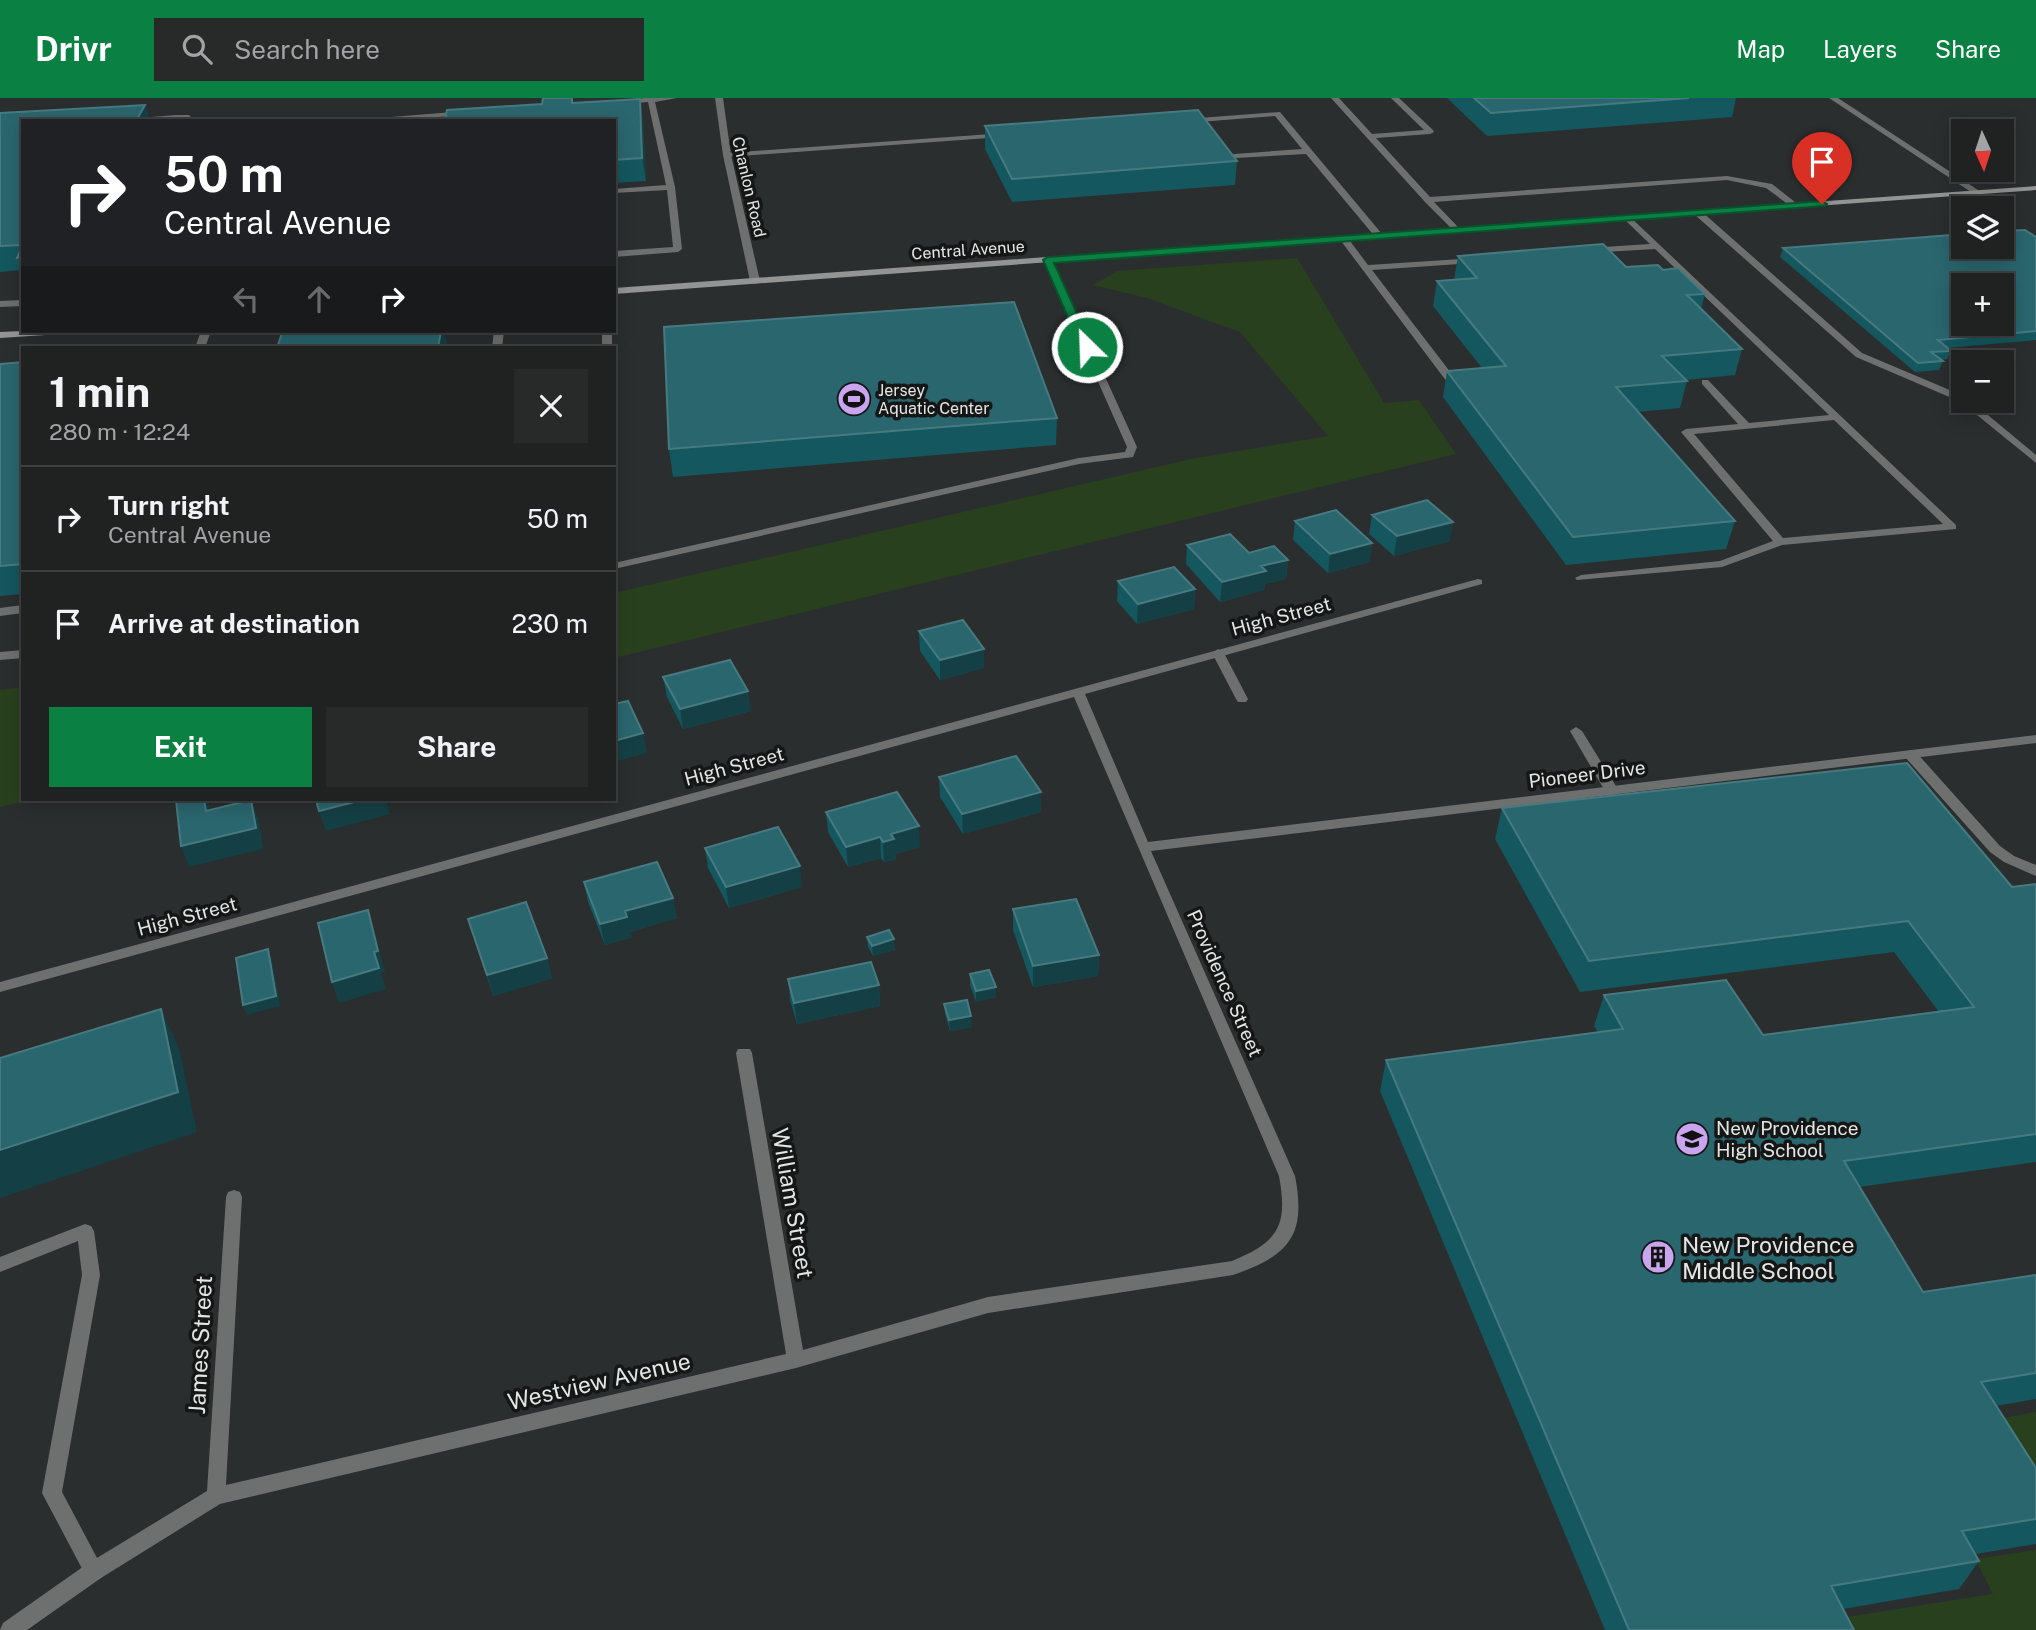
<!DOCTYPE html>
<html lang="en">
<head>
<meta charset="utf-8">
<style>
  :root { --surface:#202222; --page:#282a2a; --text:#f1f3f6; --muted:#a2a4a5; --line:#3d3f40; --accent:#0b8043 }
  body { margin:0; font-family:"Public Sans",sans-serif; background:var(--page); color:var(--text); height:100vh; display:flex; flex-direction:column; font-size:26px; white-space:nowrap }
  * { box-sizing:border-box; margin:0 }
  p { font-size:23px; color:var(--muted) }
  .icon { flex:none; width:38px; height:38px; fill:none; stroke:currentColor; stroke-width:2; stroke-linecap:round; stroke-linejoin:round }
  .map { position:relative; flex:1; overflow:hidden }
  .panel { position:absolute; left:21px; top:248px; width:595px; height:455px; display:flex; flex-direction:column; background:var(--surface); border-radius:0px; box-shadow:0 4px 18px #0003,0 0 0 2px var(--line) }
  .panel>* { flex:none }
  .banner { position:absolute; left:21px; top:21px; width:595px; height:214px; border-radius:0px; box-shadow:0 4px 18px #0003,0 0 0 2px var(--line); background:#202124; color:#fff; overflow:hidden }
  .needle { width:46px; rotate:177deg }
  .buttons { position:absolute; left:1951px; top:21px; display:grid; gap:14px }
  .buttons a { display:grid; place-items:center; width:63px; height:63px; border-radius:0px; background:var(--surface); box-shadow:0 4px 18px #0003,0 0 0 2px var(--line); font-size:35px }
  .pin { position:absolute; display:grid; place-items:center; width:60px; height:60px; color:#fff; margin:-72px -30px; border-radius:50% 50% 50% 0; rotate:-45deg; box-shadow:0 0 7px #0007 }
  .pin .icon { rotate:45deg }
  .me { position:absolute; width:77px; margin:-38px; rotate:336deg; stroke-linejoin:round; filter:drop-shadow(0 0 5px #0008) }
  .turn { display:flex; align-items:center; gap:24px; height:147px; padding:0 28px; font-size:32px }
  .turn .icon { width:91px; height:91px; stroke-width:2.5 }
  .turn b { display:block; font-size:49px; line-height:60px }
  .lanes { display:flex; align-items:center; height:66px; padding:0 28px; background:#0003; justify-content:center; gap:35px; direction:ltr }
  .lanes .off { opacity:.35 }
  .round { display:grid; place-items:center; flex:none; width:74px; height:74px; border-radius:0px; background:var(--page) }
  .headline { display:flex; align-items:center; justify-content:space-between; height:119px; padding:0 28px }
  h1 { font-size:42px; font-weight:700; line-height:52px }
  .cta { display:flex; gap:14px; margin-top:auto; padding:14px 28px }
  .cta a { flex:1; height:80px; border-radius:0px; background:var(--accent); color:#fff; font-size:28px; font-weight:700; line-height:80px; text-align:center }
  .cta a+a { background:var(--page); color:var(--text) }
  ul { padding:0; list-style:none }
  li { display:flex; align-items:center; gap:21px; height:105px; padding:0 28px; border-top:2px solid var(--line) }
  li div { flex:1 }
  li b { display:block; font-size:26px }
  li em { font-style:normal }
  header { display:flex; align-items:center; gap:42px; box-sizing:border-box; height:98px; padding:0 35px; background:var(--accent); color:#fff }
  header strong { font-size:33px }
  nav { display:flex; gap:38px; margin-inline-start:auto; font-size:24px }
  .search { width:490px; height:63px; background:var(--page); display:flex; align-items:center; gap:18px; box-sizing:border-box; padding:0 24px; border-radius:0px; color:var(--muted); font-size:26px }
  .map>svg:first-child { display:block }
  .green { fill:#29401e }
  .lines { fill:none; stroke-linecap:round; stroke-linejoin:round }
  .lane { fill:#6e706f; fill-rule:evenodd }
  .street { fill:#6e706f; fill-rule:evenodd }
  .secondary { fill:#929593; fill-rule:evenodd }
  .wall { fill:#14575f }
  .shaded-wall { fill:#144045 }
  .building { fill:#2a666e; stroke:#477a80; stroke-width:2; fill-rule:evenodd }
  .route { fill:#0b8043; stroke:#07532c; stroke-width:2 }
  .labels { text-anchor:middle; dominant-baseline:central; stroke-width:7; stroke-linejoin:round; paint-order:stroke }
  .far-street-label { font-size:16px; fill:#e4e6e6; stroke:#151616 }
  .far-poi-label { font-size:16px; fill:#e4e6e6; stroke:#151616; text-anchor:start }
  .street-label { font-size:19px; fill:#e4e6e6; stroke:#151616 }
  .poi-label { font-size:19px; fill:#e4e6e6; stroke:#151616; text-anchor:start }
  .near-street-label { font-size:23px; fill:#e4e6e6; stroke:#151616 }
  .near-poi-label { font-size:23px; fill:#e4e6e6; stroke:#151616; text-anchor:start }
</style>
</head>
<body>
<header>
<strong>Drivr</strong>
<div class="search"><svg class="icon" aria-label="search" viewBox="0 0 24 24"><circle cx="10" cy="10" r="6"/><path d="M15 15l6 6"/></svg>Search here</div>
<nav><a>Map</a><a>Layers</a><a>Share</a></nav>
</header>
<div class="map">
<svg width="2036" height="1532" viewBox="0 0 2036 1532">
  <rect width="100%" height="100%" fill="#2b2e2e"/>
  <!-- green -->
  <path class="green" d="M1297 160 1384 305 1419 302 1456 356 614 560V495L1191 361 1328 338 1240 234 1147 200 1093 187 1118 173Z
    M23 589V702H28L0 709V592Z
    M2036 1314V1418L1977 1325Z
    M2036 1452V1532H1826L1821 1523 1993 1496 1975 1461Z"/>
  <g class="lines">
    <!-- lane -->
    <path class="lane" d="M644 0H677L655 4 675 89 682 151 678 154 614 159V153L673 149 667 92 614 95V91L666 87 648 4 622 6 618 4Z
      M1331 0H1339L1372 36 1424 32 1391 0H1399L1433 32 1434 34 1430 36 1376 40 1430 99 1727 78 1772 86 1800 108 1793 110 1766 90 1727 82 1434 104 1459 130 1460 132 1456 135 1425 104Z
      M466 13 470 15 469 17 421 20V23H413L414 21 341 23Z
      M1280 14 1382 136V140H1376L1306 56 1218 61V57H1221L1302 51 1275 18 1186 25 1182 23 1186 21Z
      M176 17H189L195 23H103Z
      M1005 35 1006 37 1002 39 727 59 723 57 727 55Z
      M1695 113H1701L1862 255 1964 298V303H1971L2036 357V365L1961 304 1856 259 1695 117Z
      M1628 117 1956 427V431L1782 447 1722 469 1577 482 1575 480 1581 477 1720 463 1773 443 1681 334 1686 331 1738 326 1702 286V282H1708L1749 325 1829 317 1655 151 1586 155 1585 153 1589 150 1650 146 1625 122 1624 120ZM1834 322 1943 426 1783 440 1694 336Z
      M1341 139H1347L1368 167 1477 160V164L1474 165 1372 172 1461 288V292H1453L1341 143Z
      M1048 159 1052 162 1137 349 1133 359 1079 366 614 471V465L1079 360 1125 354 1127 349 1044 162Z
      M23 202V208L0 209V203Z
      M201 233H211L205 250H195Z
      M494 233H504L502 250H492Z
      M602 233H612V250H602Z
      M23 507V515L0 518V510Z
      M1218 551 1224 555 1248 601 1246 604H1238L1236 601 1212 555Z
      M23 552V560L0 562V554Z
      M1576 629 1582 633 1619 693 1617 696 1612 697 1605 693 1570 633Z
      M1910 652 1915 653 2000 748 2014 758 2036 767V778L2004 764 1990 754 1905 659 1903 656Z
      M85 1126 91 1128 94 1133 100 1177 62 1394 104 1473 101 1480 94 1483 87 1480 42 1395 82 1177 78 1143 0 1174V1159Z"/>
    <!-- street -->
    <path class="street" d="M715 0H723L731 57 760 183 755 186 750 183 723 57Z
      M1829 0H1838L1981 94 1974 96Z
      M1478 481 1482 482V486L1085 596 1148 744 2036 637V645L1151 753 1295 1078C1307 1138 1288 1158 1233 1177L988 1215 796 1270 220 1406 101 1480 27 1532H0L3 1525 87 1466 207 1393 226 1099 228 1094 234 1092 240 1094 242 1099 226 1387 786 1256 736 955 738 951H750L752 955 803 1252 988 1199 1232 1163C1279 1144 1288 1127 1279 1078L1074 599 0 894V884Z"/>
    <!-- secondary -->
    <path class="secondary" d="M2036 88V92L614 196V190Z
      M23 233H66L61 236 0 240V234Z"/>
  </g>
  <!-- wall -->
  <path class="wall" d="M1447 0H1736L1732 19 1487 38Z
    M640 1 643 23 646 83 614 85V23L573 5Z
    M145 7 150 23H23V176L21 172 0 174V15Z
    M985 28 1237 63 1235 87 1012 104 985 51Z
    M2036 139V242L1947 250 1951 253 1947 261 1941 262 1943 263 1939 272 1915 274 1780 159 1783 150Z
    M1458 158 1663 172 1705 196 1701 211 1742 251 1735 277 1685 282 1687 283 1680 310 1637 314 1735 423 1726 451 1566 467 1443 299 1447 273 1482 270 1433 208 1437 183 1454 182Z
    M23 264V496L0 498V266Z
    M1057 320 1056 347 673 379 669 351Z
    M1372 417 1450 443 1394 458 1369 436Z
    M1295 423 1372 445 1369 464 1328 475 1293 442Z
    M1187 447 1249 455 1288 462 1286 481 1265 486 1264 492 1220 504 1186 466Z
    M1118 483 1195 491 1194 511 1137 526 1117 503Z
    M919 533 984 551V570L940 582 920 553Z
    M663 579 751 613 683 631 667 599Z
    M939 679 1041 694V714L963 736 940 699Z
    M1502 710 2012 789 2036 786V1064L1859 1089 1923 1194 2036 1177V1301L1996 1308 2036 1370V1446L1976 1456 1979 1463 1959 1491 1843 1511 1854 1532H1605L1380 993 1386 962 1598 934 1594 928 1604 897 1763 937 1939 914 1894 854 1580 894 1495 741Z
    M826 714 920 749 895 756 896 761 884 764 881 760 848 769 828 734Z
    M705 750 802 789 729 810 708 770Z
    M584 784 677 820 630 834 632 839 605 847 588 804Z
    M1013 811 1099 857 1098 878 1033 889 1013 832Z
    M468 821 547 860 552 880 493 898Z
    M867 839 895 852 873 858 868 849Z
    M970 876 996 889V899L976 904 970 887Z
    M788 881 879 887 880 908 797 926 790 902Z
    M944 906 972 929 950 933 945 916Z"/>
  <!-- shaded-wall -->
  <path class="shaded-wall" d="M640 1 643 23 646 83 642 60Z
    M145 7 150 23H136Z
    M441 233H444L448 250H438Z
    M1453 424 1450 443 1394 458 1397 438Z
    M1372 445 1369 464 1328 475 1330 456Z
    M1288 462 1286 481 1265 486 1264 492 1220 504 1222 484 1261 468Z
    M1195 491 1194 511 1137 526 1138 506Z
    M984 551V570L940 582V562Z
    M748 593 751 613 683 631 680 611Z
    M643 635 647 655 614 664V643Z
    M1041 694V714L963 736 962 716Z
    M204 702H207L211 712 206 713Z
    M251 702 259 723 263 751 189 769 181 748Z
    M362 702H386L390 716 326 733 319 713Z
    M919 728 920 749 895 756 896 761 884 764 883 744 891 736Z
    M880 739 881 760 848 769 846 749Z
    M800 768 802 789 729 810 726 789Z
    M673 800 677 820 630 834 632 839 605 847 600 826 625 813Z
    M368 812 374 832 385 874 381 875 386 891 339 905 332 884 374 854Z
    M894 841 895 852 873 858 872 848Z
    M268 851 272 862 280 908 247 917 243 907Z
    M1099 857 1098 878 1033 889V868Z
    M547 860 552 880 493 898 487 877Z
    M879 887 880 908 797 926 794 905Z
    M996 889V899L976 904V893Z
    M161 911 179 950 197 1034 0 1100V1052Z
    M971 918 972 929 950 933 949 922Z"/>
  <!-- building -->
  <path class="building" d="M543 0H572V5L640 1 642 60 614 62V23H445L447 12 542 6Z
    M1474 0H1689L1491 15Z
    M145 7 136 23H23V159L17 160 23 147 0 148V15Z
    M1198 12 1237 63 1012 81 985 28Z
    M2025 132 2036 139V233L1938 242 1951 253 1931 254 1943 263 1918 265 1783 150 1964 136V149H2002V133ZM1964 187H2002V226H1964Z
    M1603 146 1626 169 1658 167 1663 172 1678 170 1705 196 1687 197 1742 251 1662 258 1687 283 1616 289 1735 423 1573 439 1447 273 1506 268 1437 183 1477 180 1458 158Z
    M1014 204 1057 320 669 351 664 229Z
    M308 233H441L438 250H277L282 235Z
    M23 264V466L0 468V266Z
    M1427 402 1453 424 1397 438 1372 417Z
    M1336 412 1372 445 1330 456 1295 423Z
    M1230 436 1249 455 1274 448 1288 462 1261 468 1266 473 1222 484 1187 447Z
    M1174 469 1195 491 1138 506 1118 483Z
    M963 522 984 551 940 562 919 533Z
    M730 562 748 593 680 611 663 579Z
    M628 603 643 635 614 643V606Z
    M1016 658 1041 694 962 716 939 679Z
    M1907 665 2012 789 2036 786V1036L1844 1063 1923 1194 2036 1177V1275L1981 1284 2036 1370V1421L1962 1433 1979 1463 1831 1488 1854 1532H1629L1386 962 1623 931 1604 897 1726 882 1763 937 1974 909 1908 823 1589 863 1502 710Z
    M897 694 919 728 891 736 894 741 883 744 880 739 846 749 826 714Z
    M176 702H204L206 713 251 702 256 730 181 748Z
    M316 702H362L319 713Z
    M778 729 800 768 726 789 705 750Z
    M657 764 673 800 625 813 627 819 600 826 584 784Z
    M1076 801 1099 857 1033 868 1013 811Z
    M526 804 547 860 487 877 468 821Z
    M368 812 378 853 374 854 379 870 332 884 318 825Z
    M889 832 894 841 872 848 867 839Z
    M268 851 276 898 243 907 236 860Z
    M871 864 879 887 794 905 788 881Z
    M989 872 996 889 976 893 970 876Z
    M967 902 971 918 949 922 944 906Z
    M161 911 178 994 0 1052V960Z"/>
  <!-- route -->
  <path class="route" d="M1822 103 1827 106 1825 108 1054 165 1092 249 1087 252 1081 249 1043 162 1048 159Z"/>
  <!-- icons -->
  <defs>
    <symbol id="stadium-disc" viewBox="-11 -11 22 22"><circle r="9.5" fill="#c8a5ee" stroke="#151616"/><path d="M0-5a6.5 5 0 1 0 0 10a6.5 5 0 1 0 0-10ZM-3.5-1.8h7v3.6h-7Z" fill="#111"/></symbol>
    <symbol id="school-disc" viewBox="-11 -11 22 22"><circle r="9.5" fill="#c8a5ee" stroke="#151616"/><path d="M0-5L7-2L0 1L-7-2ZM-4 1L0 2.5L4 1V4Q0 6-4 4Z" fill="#111"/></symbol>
    <symbol id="building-disc" viewBox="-11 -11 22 22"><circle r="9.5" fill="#c8a5ee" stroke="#151616"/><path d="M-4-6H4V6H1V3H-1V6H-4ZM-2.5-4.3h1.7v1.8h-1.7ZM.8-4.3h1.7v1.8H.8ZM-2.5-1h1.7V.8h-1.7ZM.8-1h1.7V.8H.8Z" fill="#111"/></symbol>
  </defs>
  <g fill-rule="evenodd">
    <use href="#stadium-disc" x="835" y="282" width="38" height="38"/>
    <use href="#school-disc" x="1673" y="1022" width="38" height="38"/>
    <use href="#building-disc" x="1639" y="1140" width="38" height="38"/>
  </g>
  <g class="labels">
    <!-- far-street labels -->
    <g class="far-street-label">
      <text transform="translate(749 89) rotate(77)">Chanlon Road</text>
      <text transform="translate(968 152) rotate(-4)">Central Avenue</text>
    </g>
    <!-- far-poi labels -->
    <g class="far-poi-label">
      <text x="878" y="292">Jersey<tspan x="878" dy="18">Aquatic Center</tspan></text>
    </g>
    <!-- street labels -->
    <g class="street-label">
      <text transform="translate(1281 518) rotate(-15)">High Street</text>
      <text transform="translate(734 668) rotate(-15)">High Street</text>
      <text transform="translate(1587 676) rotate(-7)">Pioneer Drive</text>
      <text transform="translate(187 818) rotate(-15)">High Street</text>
      <text transform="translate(1225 885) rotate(66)">Providence Street</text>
    </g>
    <!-- poi labels -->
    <g class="poi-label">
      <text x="1716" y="1030">New Providence<tspan x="1716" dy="22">High School</tspan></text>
    </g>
    <!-- near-street labels -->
    <g class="near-street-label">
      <text transform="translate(793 1105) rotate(80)">William Street</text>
      <text transform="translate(200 1247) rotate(-87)">James Street</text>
      <text transform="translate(599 1283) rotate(-13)">Westview Avenue</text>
    </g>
    <!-- near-poi labels -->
    <g class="near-poi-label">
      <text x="1682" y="1146">New Providence<tspan x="1682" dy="26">Middle School</tspan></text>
    </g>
  </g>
</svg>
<div class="buttons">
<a><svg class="needle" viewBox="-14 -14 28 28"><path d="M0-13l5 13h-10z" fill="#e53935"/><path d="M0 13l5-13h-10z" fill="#a2a4a5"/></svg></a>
<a><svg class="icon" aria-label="layers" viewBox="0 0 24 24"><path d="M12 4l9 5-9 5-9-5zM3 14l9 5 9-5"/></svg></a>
<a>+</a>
<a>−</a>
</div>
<div class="pin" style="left:1822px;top:106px;background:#d93025"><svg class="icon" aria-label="arrive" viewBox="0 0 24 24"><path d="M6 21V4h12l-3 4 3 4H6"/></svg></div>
<svg class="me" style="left:1087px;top:249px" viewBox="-20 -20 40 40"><circle r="17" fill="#0b8043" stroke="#fff" stroke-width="3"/><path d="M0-11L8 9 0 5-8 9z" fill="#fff"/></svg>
<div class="banner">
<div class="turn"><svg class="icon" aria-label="right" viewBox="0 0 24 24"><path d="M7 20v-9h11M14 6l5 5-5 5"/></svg><div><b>50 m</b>Central Avenue</div></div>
<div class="lanes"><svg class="icon off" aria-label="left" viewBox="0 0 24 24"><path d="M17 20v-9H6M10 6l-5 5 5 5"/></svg><svg class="icon off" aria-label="ahead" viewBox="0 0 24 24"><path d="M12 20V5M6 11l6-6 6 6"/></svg><svg class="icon" aria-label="right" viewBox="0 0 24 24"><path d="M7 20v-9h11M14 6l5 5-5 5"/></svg></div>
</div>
<section class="panel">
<div class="headline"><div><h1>1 min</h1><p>280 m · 12:24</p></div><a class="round"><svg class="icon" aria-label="close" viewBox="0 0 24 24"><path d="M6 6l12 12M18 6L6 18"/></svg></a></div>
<ul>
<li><svg class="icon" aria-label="right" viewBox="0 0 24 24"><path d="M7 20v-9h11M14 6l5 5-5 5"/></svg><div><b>Turn right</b><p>Central Avenue</p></div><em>50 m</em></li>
<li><svg class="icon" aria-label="arrive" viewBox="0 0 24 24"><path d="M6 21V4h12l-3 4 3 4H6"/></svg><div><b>Arrive at destination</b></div><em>230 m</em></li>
</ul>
<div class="cta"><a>Exit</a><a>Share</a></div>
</section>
</div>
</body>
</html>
